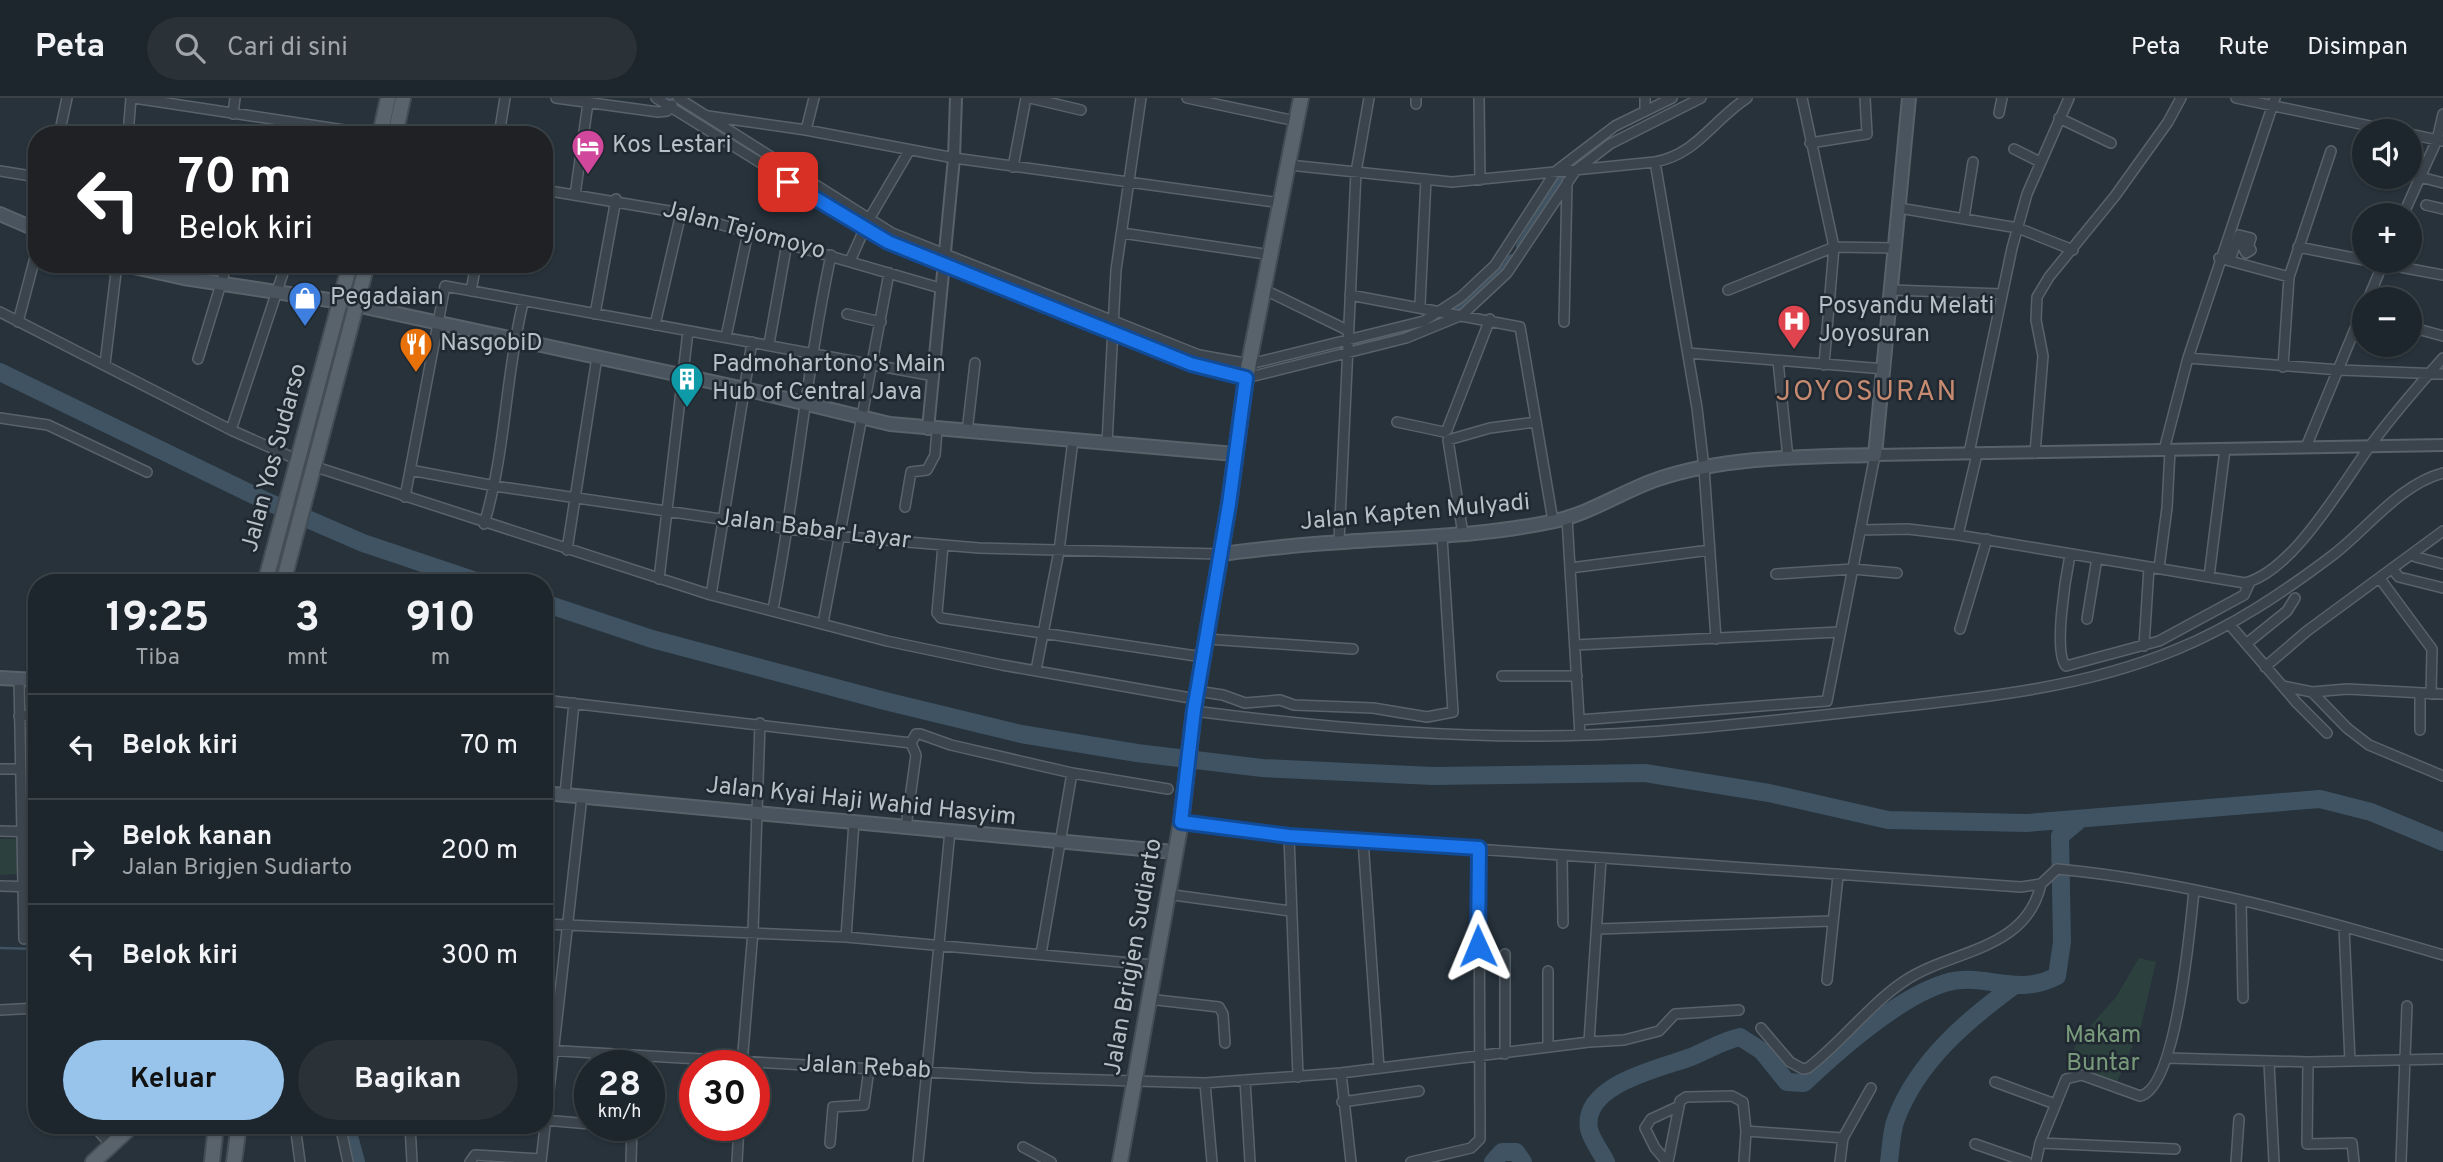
<!DOCTYPE html>
<html lang="id">
<head>
<meta charset="utf-8">
<style>
  :root { --surface:#1d262c; --page:#2a3238; --text:#f1f3f6; --muted:#a0a5a9; --line:#3b4348; --accent:#98c3eb }
  body { margin:0; font-family:Overpass,sans-serif; background:var(--page); color:var(--text); height:100vh; display:flex; flex-direction:column; font-size:26px; white-space:nowrap }
  * { box-sizing:border-box; margin:0 }
  p { font-size:23px; color:var(--muted) }
  .icon { flex:none; width:38px; height:38px; fill:none; stroke:currentColor; stroke-width:2; stroke-linecap:round; stroke-linejoin:round }
  .map { position:relative; flex:1; overflow:hidden }
  .sheet { position:absolute; left:28px; top:476px; width:525px; height:560px; display:flex; flex-direction:column; background:var(--surface); border-radius:28px; box-shadow:0 2px 5px #0004,0 0 0 2px var(--line) }
  .sheet>* { flex:none }
  .hud { position:absolute; left:28px; top:28px; width:525px; height:147px; border-radius:28px; box-shadow:0 2px 5px #0004,0 0 0 2px var(--line); background:#202124; color:#fff; overflow:hidden }
  .controls { position:absolute; left:2352px; top:21px; display:grid; gap:14px }
  .controls a { display:grid; place-items:center; width:70px; height:70px; border-radius:50%; background:var(--surface); box-shadow:0 2px 5px #0004,0 0 0 2px var(--line); font-size:35px }
  .speed { position:absolute; left:574px; top:952px; display:flex; gap:14px; font-size:35px; font-weight:700; text-align:center }
  .speed>* { display:grid; place-content:center; width:91px; height:91px; border-radius:50%; background:var(--surface); box-shadow:0 2px 5px #0004,0 0 0 2px var(--line); line-height:1 }
  .speed small { font-size:18px; font-weight:400 }
  .speed .limit { border:10px solid #d22; background:#fff; color:#111 }
  .pin { position:absolute; display:grid; place-items:center; width:60px; height:60px; color:#fff; margin:-30px; border-radius:14px; box-shadow:0 4px 10px #0006 }
  .me { position:absolute; width:77px; margin:-38px; rotate:359deg; stroke-linejoin:round; filter:drop-shadow(0 0 5px #0008) }
  .turn { display:flex; align-items:center; gap:24px; height:147px; padding:0 35px; font-size:32px }
  .turn .icon { width:91px; height:91px; stroke-width:2.5 }
  .turn b { display:block; font-size:49px; line-height:60px }
  .eta { display:flex; justify-content:space-evenly; align-items:center; height:119px; text-align:center }
  .eta b { font-size:42px; font-weight:700; line-height:49px }
  .cta { display:flex; gap:14px; margin-top:auto; padding:14px 35px }
  .cta a { flex:1; height:80px; border-radius:42px; background:var(--accent); color:#111; font-size:28px; font-weight:700; line-height:80px; text-align:center }
  .cta a+a { background:var(--page); color:var(--text) }
  ul { padding:0; list-style:none }
  li { display:flex; align-items:center; gap:21px; height:105px; padding:0 35px; border-top:2px solid var(--line) }
  li div { flex:1 }
  li b { display:block; font-size:26px }
  li em { font-style:normal }
  header { display:flex; align-items:center; gap:42px; box-sizing:border-box; height:98px; padding:0 35px; background:var(--surface); border-bottom:2px solid var(--line) }
  header strong { font-size:33px }
  nav { display:flex; gap:38px; margin-inline-start:auto; font-size:24px }
  .search { width:490px; height:63px; background:var(--page); display:flex; align-items:center; gap:18px; box-sizing:border-box; padding:0 24px; border-radius:38px; color:var(--muted); font-size:26px }
  .map>svg:first-child { display:block }
  .green { fill:#2c403e }
  .lines { fill:none; stroke-linecap:round; stroke-linejoin:round }
  .stream { stroke:#3f5362; stroke-width:2.5 }
  .canal { stroke:#3f5362; stroke-width:10 }
  .river { stroke:#3f5362; stroke-width:18 }
  .minor-casing { stroke:#59626a; stroke-width:12 }
  .tertiary-casing { stroke:#59626a; stroke-width:14 }
  .secondary-casing { stroke:#59626a; stroke-width:16 }
  .primary-casing { stroke:#444d55; stroke-width:18 }
  .minor { stroke:#3b444c; stroke-width:9 }
  .tertiary { stroke:#3b444c; stroke-width:10 }
  .secondary { stroke:#49545e; stroke-width:12 }
  .primary { stroke:#59636b; stroke-width:14 }
  .route-casing { stroke:#114b97; stroke-width:18 }
  .route { stroke:#1a73e8; stroke-width:12 }
  .labels { text-anchor:middle; dominant-baseline:central; stroke-width:5; stroke-linejoin:round; paint-order:stroke }
  .poi-label { font-size:24px; fill:#b7bfc7; stroke:#202931; text-anchor:start }
  .street-label { font-size:24px; fill:#b7bfc7; stroke:#202931 }
  .park-label { font-size:24px; fill:#789a7b; stroke:#202931 }
  .quarter-label { font-size:28px; letter-spacing:2px; fill:#c78b71; stroke:#202931 }
</style>
</head>
<body>
<header>
<strong>Peta</strong>
<div class="search"><svg class="icon" aria-label="search" viewBox="0 0 24 24"><circle cx="10" cy="10" r="6"/><path d="M15 15l6 6"/></svg>Cari di sini</div>
<nav><a>Peta</a><a>Rute</a><a>Disimpan</a></nav>
</header>
<div class="map">
<svg width="2443" height="1064" viewBox="0 0 2443 1064">
  <rect width="100%" height="100%" fill="#27323b"/>
  <!-- green -->
  <path class="green" d="M0 741H18L19 776 0 777Z
    M2139 860 2156 864 2141 928 2117 984 2068 970 2077 943 2116 899Z"/>
  <g class="lines">
    <!-- stream -->
    <path class="stream" d="M0 850 37 851"/>
    <!-- canal -->
    <path class="canal" d="M665 0 719 34
      M896 144 941 158
      M1521 148 1567 71 1582 58
      M988 178 1099 224
      M1440 218 1454 211 1508 168 1512 161
      M1120 233 1167 253
      M1344 252 1422 226"/>
    <!-- river -->
    <path class="river" d="M0 274 266 403 363 445 482 485
      M544 505 652 541 885 603 1021 636 1137 655 1262 670 1433 678 1645 675 1769 695 1888 722 2027 725 2320 701 2371 714 2443 744
      M346 1027 356 1064
      M1493 1064 1502 1054H1516L1523 1064
      M1606 1064C1601 1054 1591 1041 1589 1031 1581 986 1662 970 1691 959 1708 952 1722 943 1740 939L1762 953 1787 984 1804 985C1840 951 1897 900 1945 885 1983 873 2016 900 2057 878L2062 844 2060 738 2078 723
      M1889 1064C1891 1050 1891 1034 1896 1021 1918 963 1967 922 2015 887"/>
    <defs>
      <path id="minor" d="M134 0 377 37
        M556 0 658 14 667 13 672 7
        M656 0 888 144 1191 266 1246 280 1406 240 1462 217 1507 175 1576 72 1610 46 1701 0
        M678 0 892 135 1199 257 1250 266 1424 223 1461 199 1495 167 1556 73 1615 28 1672 0
        M1030 0 1081 12
        M1187 0 1296 23
        M1479 0 1480 82
        M1802 0 1834 149 1824 267
        M2236 0 2394 33
        M1416 6V0
        M1645 13V0
        M1999 15 2002 0
        M233 16 235 0
        M708 18 806 32 954 60 1281 105
        M2059 20 2111 45
        M806 32 814 0
        M2410 36 2442 43
        M59 37 67 0
        M128 37 131 0
        M499 37 505 0
        M1810 45 1867 36 1865 0
        M2014 51 2040 64
        M1655 64 1697 310 1704 370 1716 541
        M1289 67 1452 84 1655 64C1697 56 1712 23 1747 0
        M1013 69 1026 0
        M0 73 37 79
        M2420 79 2443 85
        M544 92 681 115 940 190
        M575 97 588 5
        M2426 107 2443 111
        M1899 110 2018 130 2073 152
        M2403 117 2437 42 2443 16
        M1964 120 1973 64
        M1122 135 1272 157
        M2235 147 2248 146 2251 152 2246 155 2243 149
        M2298 149 2364 162
        M2219 160 2289 179
        M2230 162 2239 137 2251 140 2249 146
        M850 163 868 123 909 53
        M2368 163 2443 177
        M1265 192 1347 232
        M1728 192 1834 149 1895 150
        M1892 192 2002 196
        M471 193 476 166
        M1350 197 1520 229 1553 423
        M2368 201 2384 163
        M1420 207 1426 81
        M0 214 231 332 298 362
        M595 216 616 101
        M847 216 881 224
        M18 224 37 152
        M1564 224 1567 84
        M655 227 681 115
        M2410 229 2443 238
        M726 239 748 134
        M769 246 787 145
        M1688 255 1885 271
        M2188 260 2340 272 2443 276
        M198 261 227 166
        M1778 263 1788 360
        M105 266 117 166
        M2283 269 2289 179 2331 53
        M0 320 48 327 147 374
        M1397 324 1444 334 1447 332 1490 221
        M231 332 286 166
        M967 334 975 265
        M1107 345 1116 172 1141 0
        M2306 349 2364 209
        M2164 352 2188 260 2275 0
        M1969 355 2012 150 2027 96 2069 0
        M2035 355 2043 258 2036 222 2037 199 2049 179 2115 98 2168 24 2181 0
        M1977 356 1958 437 2245 485C2293 473 2341 388 2370 348 2393 317 2418 288 2443 260
        M316 369 711 497 887 543 1002 567 1196 601
        M410 372 495 388 837 438 979 450 1221 456
        M405 399 445 188 934 278
        M905 409 911 374 927 372 935 357 937 332
        M1567 420 1580 637
        M484 426C506 354 505 278 523 205
        M1860 432 1908 431 1958 437
        M1463 436 1448 342 1490 330 1536 324
        M1339 444 1356 74 1369 0
        M943 448 937 515 941 520 1203 559
        M567 452 597 259
        M2413 455 2416 459 2443 466
        M2070 457C2066 477 2053 554 2066 568L2159 543 2244 497 2250 484
        M1570 470 1710 452
        M2159 470 2167 410 2170 352
        M2393 472 2399 479 2443 490
        M1776 476 1853 471 1897 475
        M2209 479 2225 351
        M659 481 688 233
        M2381 482 2432 551 2431 596
        M711 497 752 244
        M773 511C796 394 806 274 831 157
        M2087 521 2097 460
        M823 525 889 175
        M2230 527 2297 605 2327 635
        M1960 531 1987 441
        M1207 541 1353 551
        M2246 546 2287 513 2295 500
        M1575 547 1840 534
        M2144 548 2149 469
        M2265 569 2307 533 2443 433
        M1036 572 1059 453 1073 342
        M1502 578H1577
        M19 581 24 841
        M2283 588 2312 594 2347 591 2443 596
        M1197 593 1223 597 1245 605 1280 602 1294 607 1373 610 1427 619 1453 614 1442 439
        M2312 594 2347 630 2369 647 2443 678
        M544 602 911 645
        M1194 613C1310 628 1426 639 1543 638 1652 637 1770 623 1878 611 1979 600 2080 591 2175 552 2232 529 2284 494 2333 457 2367 431 2400 386 2443 375
        M19 618 37 616
        M1579 622 1827 603 1875 357
        M2420 632V595
        M911 645 916 636H920L951 647 1072 675 1168 691
        M0 671H20
        M565 696 574 605
        M1181 724 1289 738 2021 789 2041 786 2057 771C2188 783 2317 820 2443 857
        M906 729 916 657 911 645
        M0 733 37 734
        M1289 738 1298 979
        M1363 742 1379 970
        M1562 758 1563 825
        M0 788 37 789
        M1166 796 1290 813
        M2241 802 2243 900
        M544 826 846 839 1153 867
        M2344 829 2350 963
        M1598 831 1832 823
        M846 839 854 724
        M1041 856 1072 675
        M1505 856V956
        M1827 882 1838 778
        M1148 901 1219 909 1223 916 1225 945
        M0 912 37 910
        M1761 930 1790 964 1803 971 1808 970C1842 944 1868 908 1903 884 1951 851 2026 854 2041 786
        M1589 944 1624 942 1659 933 1675 916 1739 912
        M1548 949V873
        M544 952 1032 980 1205 985 1341 975 1589 944 1601 761
        M2168 960 2308 964 2443 961
        M2269 964 2274 1064
        M2308 964 2307 1046 2352 1045 2354 1064
        M742 966 753 833 760 625
        M1341 975 1351 1064
        M1245 982 1250 1064
        M1995 984 2055 1006
        M1205 985 1212 1064
        M1342 1004 1419 993
        M544 1022 590 1026
        M93 1027 111 1047
        M295 1027 300 1064
        M340 1027 348 1064
        M410 1027 412 1064
        M601 1027 632 1030
        M1746 1033 1843 1040
        M830 1045 833 1009 864 1007 869 971
        M2040 1045 2175 1051
        M1975 1046 2027 1064
        M1023 1049 1051 1064
        M470 1064 475 1057 541 1061
        M541 1064 582 698
        M631 1064 632 1027
        M737 1064 739 1027
        M918 1064 950 733
        M1411 1064 1471 1050 1480 1041 1479 750
        M1667 1064 1655 1050 1645 1030 1651 1021 1677 1009
        M1668 1064 1680 1003 1686 999 1732 998 1743 1004 1746 1033 1744 1064
        M1840 1064 1843 1040 1871 990
        M2036 1064 2040 1045 2066 981 2082 977 2140 998C2177 990 2190 829 2194 793
        M2236 1064 2239 1021
        M2401 1064 2407 908"/>
      <path id="tertiary" d="M928 331 954 60 956 0
        M1875 357 2443 347"/>
      <path id="secondary" d="M0 116 37 132
        M120 166 184 180 342 204 745 291 890 326 1235 356
        M1221 456C1262 451 1302 446 1343 444 1414 439 1485 438 1555 423 1591 415 1623 393 1658 381 1726 358 1804 359 1875 357L1909 0
        M0 580 37 582
        M544 695 1174 754"/>
      <path id="primary" d="M380 37 388 0
        M395 37 403 0
        M265 485 350 166
        M283 485 367 166
        M93 1064 133 1027
        M212 1064 216 1027
        M234 1064 239 1027
        M1120 1064 1181 724 1194 613 1229 406 1246 280 1301 0"/>
    </defs>
    <!-- minor casing -->
    <use href="#minor" class="minor-casing"/>
    <!-- tertiary casing -->
    <use href="#tertiary" class="tertiary-casing"/>
    <!-- secondary casing -->
    <use href="#secondary" class="secondary-casing"/>
    <!-- primary casing -->
    <use href="#primary" class="primary-casing"/>
    <!-- minor -->
    <use href="#minor" class="minor"/>
    <!-- tertiary -->
    <use href="#tertiary" class="tertiary"/>
    <!-- secondary -->
    <use href="#secondary" class="secondary"/>
    <!-- primary -->
    <use href="#primary" class="primary"/>
  </g>
  <g class="lines">
    <defs>
      <path id="route" d="M788 84 888 144 1191 266 1246 280 1229 406 1194 612 1181 724 1289 738 1479 750 1478 848"/>
    </defs>
    <!-- route casing -->
    <use href="#route" class="route-casing"/>
    <!-- route -->
    <use href="#route" class="route"/>
  </g>
  <!-- icons -->
  <defs>
    <symbol id="hotel-pin" viewBox="-11 -11 22 30"><path d="M0 17L-7.5 6A9.5 9.5 0 1 1 7.5 6Z" fill="#d1479c" stroke="#202931"/><path d="M-6-4.5h1.5V1H6V5H4.5V3h-9V5H-6ZM-4 0a1.8 1.8 0 1 1 3.6 0ZM.5 0V-2.5h3Q6-2.5 6 0Z" fill="#fff"/></symbol>
    <symbol id="shop-pin" viewBox="-11 -11 22 30"><path d="M0 17L-7.5 6A9.5 9.5 0 1 1 7.5 6Z" fill="#3f7fe0" stroke="#202931"/><path d="M-5-2.5h2.3a2.7 3.5 0 0 1 5.4 0H5L5.5 6h-11ZM-1.5-2.5h3a1.5 2.3 0 0 0-3 0Z" fill="#fff"/></symbol>
    <symbol id="hospital-pin" viewBox="-11 -11 22 30"><path d="M0 17L-7.5 6A9.5 9.5 0 1 1 7.5 6Z" fill="#e0444e" stroke="#202931"/><path d="M-5-5h3v3.5h4V-5h3V5h-3V1.5h-4V5h-3Z" fill="#fff"/></symbol>
    <symbol id="restaurant-pin" viewBox="-11 -11 22 30"><path d="M0 17L-7.5 6A9.5 9.5 0 1 1 7.5 6Z" fill="#e8710a" stroke="#202931"/><path d="M-5-6h1v4h1v-4h1v4h1v-4h1v5L-1.5 .5V6h-2V.5L-5-1ZM5-6V6H3V1.5H1.5Q1.5-4 5-6Z" fill="#fff"/></symbol>
    <symbol id="building-pin" viewBox="-11 -11 22 30"><path d="M0 17L-7.5 6A9.5 9.5 0 1 1 7.5 6Z" fill="#0f9aa8" stroke="#202931"/><path d="M-4-6H4V6H1V3H-1V6H-4ZM-2.5-4.3h1.7v1.8h-1.7ZM.8-4.3h1.7v1.8H.8ZM-2.5-1h1.7V.8h-1.7ZM.8-1h1.7V.8H.8Z" fill="#fff"/></symbol>
  </defs>
  <g fill-rule="evenodd">
    <use href="#hotel-pin" x="569" y="29" width="38" height="52"/>
    <use href="#shop-pin" x="286" y="181" width="38" height="52"/>
    <use href="#hospital-pin" x="1775" y="204" width="38" height="52"/>
    <use href="#restaurant-pin" x="397" y="227" width="38" height="52"/>
    <use href="#building-pin" x="668" y="262" width="38" height="52"/>
  </g>
  <g class="labels">
    <!-- poi labels -->
    <g class="poi-label">
      <text x="612" y="48">Kos Lestari</text>
      <text x="330" y="200">Pegadaian</text>
      <text x="1818" y="209">Posyandu Melati<tspan x="1818" dy="28">Joyosuran</tspan></text>
      <text x="440" y="246">NasgobiD</text>
      <text x="712" y="267">Padmohartono's Main<tspan x="712" dy="28">Hub of Central Java</tspan></text>
    </g>
    <!-- street labels -->
    <g class="street-label">
      <text transform="translate(744 133) rotate(15)">Jalan Tejomoyo</text>
      <text transform="translate(275 360) rotate(-75)">Jalan Yos Sudarso</text>
      <text transform="translate(1415 415) rotate(-5)">Jalan Kapten Mulyadi</text>
      <text transform="translate(814 432) rotate(7)">Jalan Babar Layar</text>
      <text transform="translate(861 704) rotate(6)">Jalan Kyai Haji Wahid Hasyim</text>
      <text transform="translate(1134 859) rotate(-80)">Jalan Brigjen Sudiarto</text>
      <text transform="translate(865 970) rotate(3)">Jalan Rebab</text>
    </g>
    <!-- park labels -->
    <g class="park-label">
      <text x="2103" y="938">Makam<tspan x="2103" dy="28">Buntar</tspan></text>
    </g>
    <!-- quarter labels -->
    <g class="quarter-label">
      <text x="1867" y="295">JOYOSURAN</text>
    </g>
  </g>
</svg>
<div class="controls">
<a><svg class="icon" aria-label="sound" viewBox="0 0 24 24"><path d="M4 9h4l5-4v14l-5-4H4zM17 9q2 3 0 6"/></svg></a>
<a>+</a>
<a>−</a>
</div>
<div class="speed"><div>28<small>km/h</small></div><div class="limit">30</div></div>
<div class="pin" style="left:788px;top:84px;background:#d93025"><svg class="icon" aria-label="arrive" viewBox="0 0 24 24"><path d="M6 21V4h12l-3 4 3 4H6"/></svg></div>
<svg class="me" style="left:1478px;top:848px" viewBox="-20 -20 40 40"><path d="M0-17L14 15 0 8-14 15z" fill="#1a73e8" stroke="#fff" stroke-width="4"/></svg>
<div class="hud">
<div class="turn"><svg class="icon" aria-label="left" viewBox="0 0 24 24"><path d="M17 20v-9H6M10 6l-5 5 5 5"/></svg><div><b>70 m</b>Belok kiri</div></div>
</div>
<section class="sheet">
<div class="eta">
<div><b>19:25</b><p>Tiba</p></div>
<div><b>3</b><p>mnt</p></div>
<div><b>910</b><p>m</p></div>
</div>
<ul>
<li><svg class="icon" aria-label="left" viewBox="0 0 24 24"><path d="M17 20v-9H6M10 6l-5 5 5 5"/></svg><div><b>Belok kiri</b></div><em>70 m</em></li>
<li><svg class="icon" aria-label="right" viewBox="0 0 24 24"><path d="M7 20v-9h11M14 6l5 5-5 5"/></svg><div><b>Belok kanan</b><p>Jalan Brigjen Sudiarto</p></div><em>200 m</em></li>
<li><svg class="icon" aria-label="left" viewBox="0 0 24 24"><path d="M17 20v-9H6M10 6l-5 5 5 5"/></svg><div><b>Belok kiri</b></div><em>300 m</em></li>
</ul>
<div class="cta"><a>Keluar</a><a>Bagikan</a></div>
</section>
</div>
</body>
</html>
